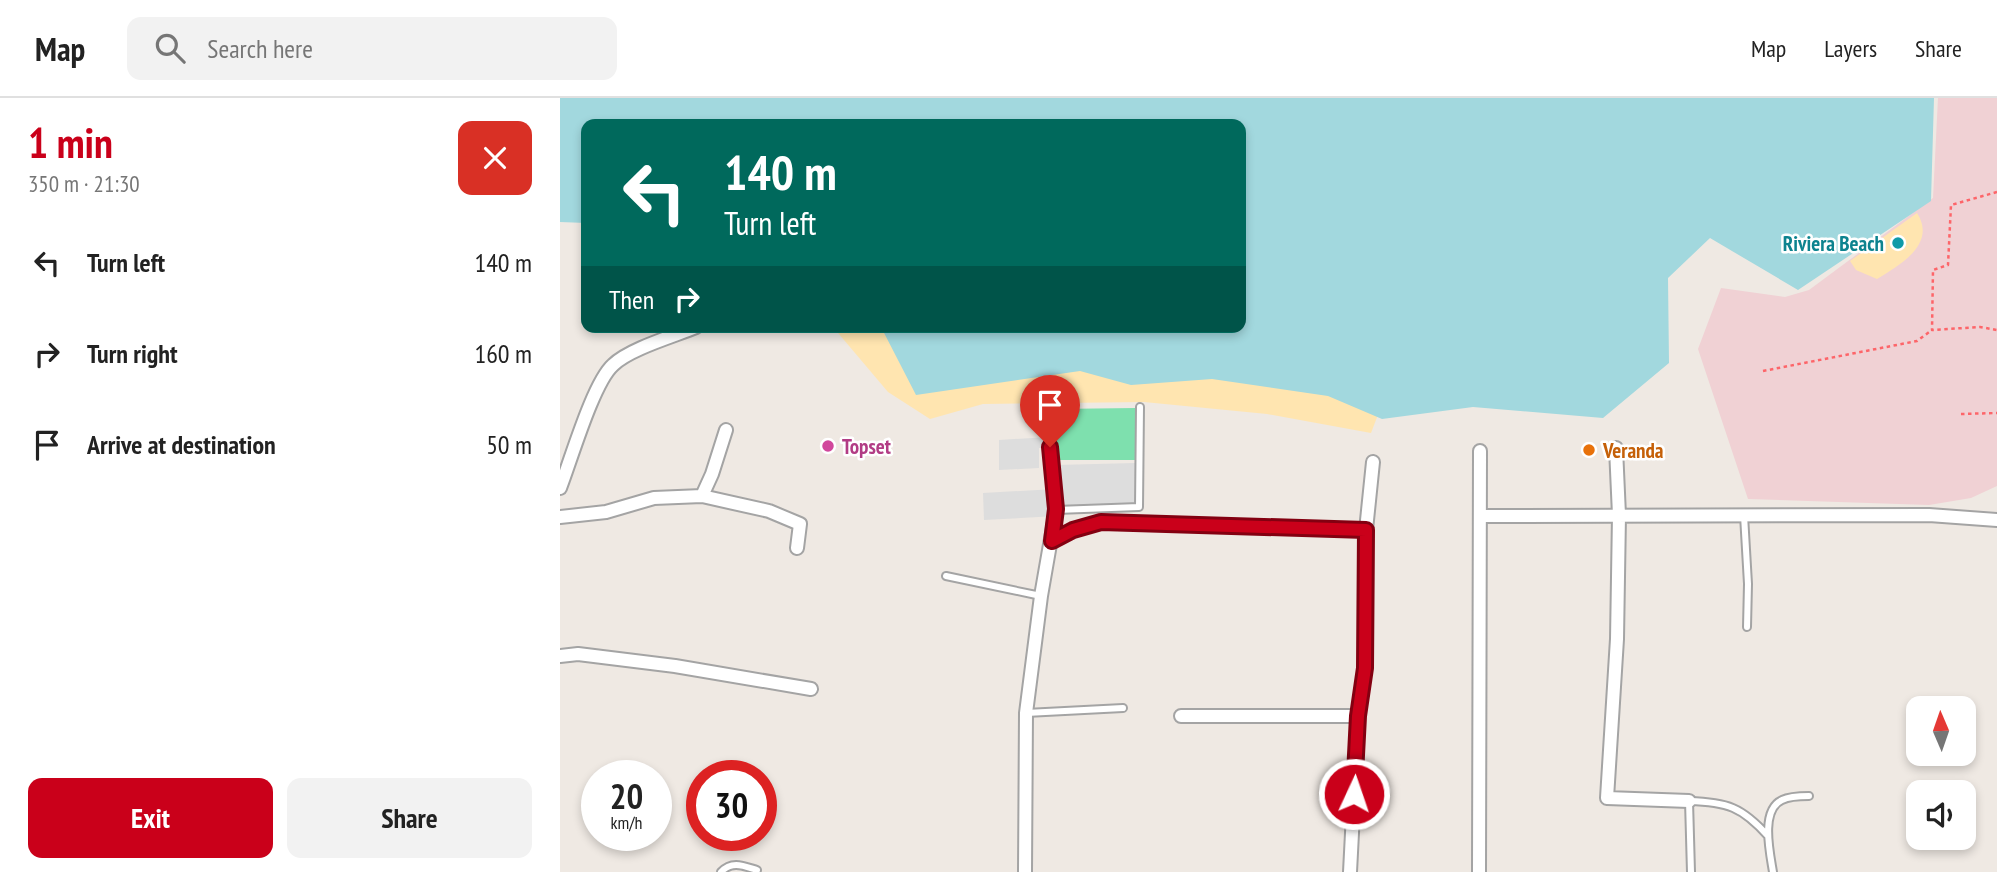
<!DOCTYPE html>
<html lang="en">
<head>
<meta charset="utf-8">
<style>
  :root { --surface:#fff; --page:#f2f2f2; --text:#222; --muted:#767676; --line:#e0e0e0; --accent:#ca001a }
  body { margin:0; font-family:"PT Sans Narrow",sans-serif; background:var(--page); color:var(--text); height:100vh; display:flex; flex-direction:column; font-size:26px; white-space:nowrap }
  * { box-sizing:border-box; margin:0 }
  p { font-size:23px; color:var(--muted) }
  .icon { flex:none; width:38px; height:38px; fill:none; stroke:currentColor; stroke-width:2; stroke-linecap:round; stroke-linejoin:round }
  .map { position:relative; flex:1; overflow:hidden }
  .panel { display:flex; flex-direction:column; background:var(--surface); width:560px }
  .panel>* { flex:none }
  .guide { position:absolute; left:21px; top:21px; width:665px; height:214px; border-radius:14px; box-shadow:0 4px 10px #0003; background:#00695c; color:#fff; overflow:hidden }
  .needle { width:46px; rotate:358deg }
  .fabs { position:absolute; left:1346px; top:598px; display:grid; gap:14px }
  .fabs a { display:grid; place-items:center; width:70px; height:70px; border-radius:14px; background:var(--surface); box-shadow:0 4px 10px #0003; font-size:35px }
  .speed { position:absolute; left:21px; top:662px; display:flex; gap:14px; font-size:35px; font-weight:700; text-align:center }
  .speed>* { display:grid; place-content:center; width:91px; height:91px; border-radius:50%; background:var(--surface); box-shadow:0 4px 10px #0003; line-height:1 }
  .speed small { font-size:18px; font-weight:400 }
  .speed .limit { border:10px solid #d22; background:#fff; color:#111 }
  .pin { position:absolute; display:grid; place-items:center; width:60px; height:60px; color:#fff; margin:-72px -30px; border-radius:50% 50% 50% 0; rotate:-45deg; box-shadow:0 0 7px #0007 }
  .pin .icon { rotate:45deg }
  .me { position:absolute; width:77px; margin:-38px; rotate:3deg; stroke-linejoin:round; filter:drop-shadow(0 0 5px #0008) }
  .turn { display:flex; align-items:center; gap:24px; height:147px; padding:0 28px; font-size:32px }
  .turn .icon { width:91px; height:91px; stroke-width:2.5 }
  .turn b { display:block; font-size:49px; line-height:60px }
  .then { display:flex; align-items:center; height:66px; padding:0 28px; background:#0003; gap:14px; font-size:26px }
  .round { display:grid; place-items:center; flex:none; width:74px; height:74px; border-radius:14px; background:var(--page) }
  .headline { display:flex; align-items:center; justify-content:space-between; height:119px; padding:0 28px }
  h1 { font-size:42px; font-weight:700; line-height:52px; color:var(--accent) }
  .action { display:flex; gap:14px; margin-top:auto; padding:14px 28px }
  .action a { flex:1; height:80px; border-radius:14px; background:var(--accent); color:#fff; font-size:28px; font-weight:700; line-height:80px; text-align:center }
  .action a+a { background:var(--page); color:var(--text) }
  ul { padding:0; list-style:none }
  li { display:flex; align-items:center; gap:21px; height:91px; padding:0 28px }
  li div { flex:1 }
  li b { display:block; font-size:26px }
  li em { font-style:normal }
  header { display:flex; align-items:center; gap:42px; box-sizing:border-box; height:98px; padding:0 35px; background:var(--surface); border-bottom:2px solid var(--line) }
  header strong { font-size:33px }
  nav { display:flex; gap:38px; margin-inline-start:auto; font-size:24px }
  .search { width:490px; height:63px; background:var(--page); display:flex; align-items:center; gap:18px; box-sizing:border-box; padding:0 24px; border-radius:14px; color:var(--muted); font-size:26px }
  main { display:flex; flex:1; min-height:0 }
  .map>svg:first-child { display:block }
  .commercial { fill:#f0d1d4 }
  .sand { fill:#ffe5b0 }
  .pitch { fill:#7ee0ae }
  .parking { fill:#ddd }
  .water { fill:#a2d8de }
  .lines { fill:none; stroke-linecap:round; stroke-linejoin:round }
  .lane-casing { stroke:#a4a4a4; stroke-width:10 }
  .street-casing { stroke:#a4a4a4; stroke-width:16 }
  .path { stroke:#fd6569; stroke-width:2.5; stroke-dasharray:3.5 3.5; stroke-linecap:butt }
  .lane { stroke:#fff; stroke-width:6 }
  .street { stroke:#fff; stroke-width:12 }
  .route-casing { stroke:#830011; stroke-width:18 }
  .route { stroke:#ca001a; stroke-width:12 }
  .culture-dot { fill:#0f9aa8; stroke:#fff; stroke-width:2.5 }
  .hotel-dot { fill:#d1479c; stroke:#fff; stroke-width:2.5 }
  .food-dot { fill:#e8710a; stroke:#fff; stroke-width:2.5 }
  .labels { text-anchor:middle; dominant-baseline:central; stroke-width:5; stroke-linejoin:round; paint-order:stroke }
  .culture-label { font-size:21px; font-weight:bold; fill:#0d838f; stroke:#fff; text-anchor:end }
  .hotel-label { font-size:21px; font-weight:bold; fill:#b23c85; stroke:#fff; text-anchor:start }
  .food-label { font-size:21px; font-weight:bold; fill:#c56008; stroke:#fff; text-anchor:start }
</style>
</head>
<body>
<header>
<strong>Map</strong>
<div class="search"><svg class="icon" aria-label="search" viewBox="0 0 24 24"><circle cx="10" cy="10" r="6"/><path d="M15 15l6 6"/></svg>Search here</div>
<nav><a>Map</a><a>Layers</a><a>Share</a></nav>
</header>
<main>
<section class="panel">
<div class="headline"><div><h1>1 min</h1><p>350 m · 21:30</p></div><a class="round" style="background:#d93025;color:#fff"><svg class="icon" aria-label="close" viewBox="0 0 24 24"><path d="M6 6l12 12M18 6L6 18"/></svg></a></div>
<ul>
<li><svg class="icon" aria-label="left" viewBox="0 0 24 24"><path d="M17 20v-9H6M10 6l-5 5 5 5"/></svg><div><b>Turn left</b></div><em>140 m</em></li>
<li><svg class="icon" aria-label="right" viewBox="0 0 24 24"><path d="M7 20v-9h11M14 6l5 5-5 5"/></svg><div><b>Turn right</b></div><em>160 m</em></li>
<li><svg class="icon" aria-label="arrive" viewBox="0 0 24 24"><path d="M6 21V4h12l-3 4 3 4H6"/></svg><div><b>Arrive at destination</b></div><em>50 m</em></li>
</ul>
<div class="action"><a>Exit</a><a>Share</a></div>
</section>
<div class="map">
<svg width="1437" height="774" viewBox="0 0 1437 774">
  <rect width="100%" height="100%" fill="#efe9e3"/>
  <!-- commercial -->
  <path class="commercial" d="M1378 0H1437V388L1411 400 1369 407 1188 401 1138 251 1161 190 1225 199 1249 192 1373 100Z"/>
  <!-- sand -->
  <path class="sand" d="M1357 115C1377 146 1340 167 1317 181L1296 172 1290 163Z
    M273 229H326L521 268 676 277 768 292 819 314 811 335 707 316 584 304 423 306 370 321 328 294Z"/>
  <!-- pitch -->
  <path class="pitch" d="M576 310V362H495L494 311Z"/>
  <!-- parking -->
  <path class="parking" d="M489 339 490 349 479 350V370L439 372V342Z
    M575 365 577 408 497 411V418L424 422 423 395 495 391 496 367Z"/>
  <!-- water -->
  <path class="water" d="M0 0H1374L1371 103 1238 192 1150 140 1108 180 1109 265 1043 320 913 309 822 321 768 298 652 281 571 287 520 273 356 297 321 229H681V26H26V125L0 124Z"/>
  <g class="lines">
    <defs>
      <path id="lane" d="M496 412 579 409 580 309
        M1184 417 1188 486 1187 529
        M492 443 513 432 541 424 806 432
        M386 478 481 498
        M466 615 563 610
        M161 774C172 762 184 768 197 772
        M1131 774 1129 703C1167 704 1182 709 1208 738
        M1213 774C1210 755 1200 712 1222 702 1230 698 1240 698 1249 698"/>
      <path id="street" d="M1056 350 1059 417 1057 541 1047 700 1129 703
        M0 390C11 362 33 285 53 267 69 251 114 238 136 229
        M142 398 152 376 166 332
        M921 418 1369 417 1437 422
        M0 419 46 414 94 400 142 398 209 413 240 426 237 450
        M0 558 18 556 115 568 251 591
        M621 618H798
        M465 774 466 615 481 498 496 412 490 349
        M790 774 798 618 805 570 806 432 813 364
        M919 774 920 353"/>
    </defs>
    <!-- lane casing -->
    <use href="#lane" class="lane-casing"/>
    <!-- street casing -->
    <use href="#street" class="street-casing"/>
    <!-- path -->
    <path class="path" d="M1437 94 1391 107 1388 167 1373 172 1372 232 1420 229 1437 232
      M1203 273 1357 243 1372 232
      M1401 316 1437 315"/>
    <!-- lane -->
    <use href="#lane" class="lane"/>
    <!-- street -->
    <use href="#street" class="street"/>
  </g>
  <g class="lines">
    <defs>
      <path id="route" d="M490 349 496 411 492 443 513 432 541 424 806 432 805 570 798 618 794 696"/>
    </defs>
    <!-- route casing -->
    <use href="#route" class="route-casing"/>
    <!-- route -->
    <use href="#route" class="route"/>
  </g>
  <!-- markers -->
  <circle class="culture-dot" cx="1338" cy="145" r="7"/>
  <circle class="hotel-dot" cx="268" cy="348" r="7"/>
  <circle class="food-dot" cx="1029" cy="352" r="7"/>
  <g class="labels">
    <!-- culture labels -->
    <g class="culture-label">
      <text x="1324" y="145">Riviera Beach</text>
    </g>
    <!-- hotel labels -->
    <g class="hotel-label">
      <text x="282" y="348">Topset</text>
    </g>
    <!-- food labels -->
    <g class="food-label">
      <text x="1043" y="352">Veranda</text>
    </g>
  </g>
</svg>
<div class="fabs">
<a><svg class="needle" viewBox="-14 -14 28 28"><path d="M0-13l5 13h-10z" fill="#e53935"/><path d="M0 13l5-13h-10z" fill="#767676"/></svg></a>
<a><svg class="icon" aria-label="sound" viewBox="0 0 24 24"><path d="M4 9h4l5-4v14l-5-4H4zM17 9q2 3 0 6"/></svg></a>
</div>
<div class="speed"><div>20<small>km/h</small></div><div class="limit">30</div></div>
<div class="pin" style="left:490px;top:349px;background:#d93025"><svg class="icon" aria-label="arrive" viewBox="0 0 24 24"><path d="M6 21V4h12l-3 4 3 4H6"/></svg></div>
<svg class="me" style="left:794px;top:696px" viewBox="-20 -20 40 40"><circle r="17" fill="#ca001a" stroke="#fff" stroke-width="3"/><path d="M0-11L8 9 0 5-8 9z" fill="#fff"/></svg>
<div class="guide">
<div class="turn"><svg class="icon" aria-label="left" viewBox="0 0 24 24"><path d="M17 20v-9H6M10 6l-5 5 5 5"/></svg><div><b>140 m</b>Turn left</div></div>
<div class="then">Then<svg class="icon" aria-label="right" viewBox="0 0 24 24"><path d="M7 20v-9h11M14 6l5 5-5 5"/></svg></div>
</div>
</div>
</main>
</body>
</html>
